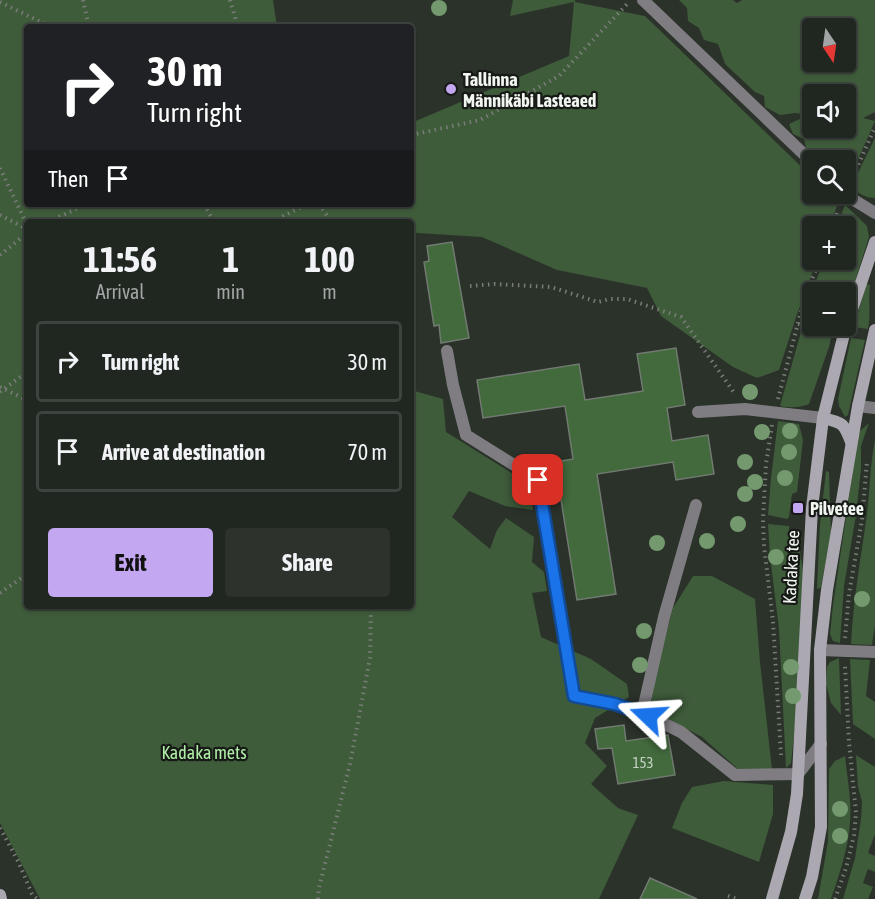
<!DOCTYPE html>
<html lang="en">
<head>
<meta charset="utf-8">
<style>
  :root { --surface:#202620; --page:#2d322d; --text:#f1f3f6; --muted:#a2a5a5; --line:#3d433e; --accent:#c4a7f1 }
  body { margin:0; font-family:"Asap Condensed",sans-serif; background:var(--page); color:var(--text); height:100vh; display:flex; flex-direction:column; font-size:22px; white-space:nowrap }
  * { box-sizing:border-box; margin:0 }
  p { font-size:20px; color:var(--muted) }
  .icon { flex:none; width:33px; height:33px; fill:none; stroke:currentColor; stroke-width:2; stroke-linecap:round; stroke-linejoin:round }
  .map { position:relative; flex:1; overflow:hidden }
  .side { position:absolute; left:24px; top:219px; width:390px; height:390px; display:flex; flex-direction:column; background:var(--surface); border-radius:6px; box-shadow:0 2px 4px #0004,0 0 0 2px var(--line) }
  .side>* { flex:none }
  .guide { position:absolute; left:24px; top:24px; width:390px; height:183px; border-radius:6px; box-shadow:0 2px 4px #0004,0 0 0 2px var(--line); background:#202124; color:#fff; overflow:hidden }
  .needle { width:39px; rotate:167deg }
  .fabs { position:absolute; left:802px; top:18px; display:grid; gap:12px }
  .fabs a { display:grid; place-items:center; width:54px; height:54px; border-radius:6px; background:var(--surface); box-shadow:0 2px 4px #0004,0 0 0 2px var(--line); font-size:30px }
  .pin { position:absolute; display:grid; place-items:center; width:51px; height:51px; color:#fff; margin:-26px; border-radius:12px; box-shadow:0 3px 9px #0006 }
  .me { position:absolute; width:66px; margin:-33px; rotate:290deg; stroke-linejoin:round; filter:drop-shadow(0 0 4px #0008) }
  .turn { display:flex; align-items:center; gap:21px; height:126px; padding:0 24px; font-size:27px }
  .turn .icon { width:78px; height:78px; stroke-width:2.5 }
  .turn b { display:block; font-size:42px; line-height:51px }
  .then { display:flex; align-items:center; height:57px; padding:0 24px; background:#0003; gap:12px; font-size:22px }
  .eta { display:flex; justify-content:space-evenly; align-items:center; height:102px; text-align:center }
  .eta b { font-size:36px; font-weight:700; line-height:42px }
  .action { display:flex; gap:12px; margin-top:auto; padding:12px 24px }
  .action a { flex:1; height:69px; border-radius:6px; background:var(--accent); color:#111; font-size:24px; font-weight:700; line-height:69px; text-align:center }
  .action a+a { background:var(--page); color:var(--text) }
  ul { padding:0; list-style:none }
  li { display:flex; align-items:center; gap:18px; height:81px; margin:0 12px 9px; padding:0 12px; border:3px solid var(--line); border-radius:6px }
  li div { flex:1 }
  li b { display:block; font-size:22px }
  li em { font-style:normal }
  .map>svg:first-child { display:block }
  .green { fill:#3e5b3a; fill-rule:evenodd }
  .building { fill:#426a3d; stroke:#717a70; stroke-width:1.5 }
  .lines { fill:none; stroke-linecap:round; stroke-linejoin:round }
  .path { stroke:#787e77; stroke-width:4; stroke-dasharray:1.5 4.5; stroke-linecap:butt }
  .lane { stroke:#7f7d82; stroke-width:12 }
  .street { stroke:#7f7d82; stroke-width:12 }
  .secondary { stroke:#aca8b1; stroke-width:12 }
  .tree { fill:#74996f }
  .route-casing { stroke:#114b97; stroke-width:15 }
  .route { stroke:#1a73e8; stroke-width:10 }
  .poi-dot { fill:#c4a7f1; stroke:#161915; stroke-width:2 }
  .labels { text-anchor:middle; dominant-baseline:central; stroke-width:4.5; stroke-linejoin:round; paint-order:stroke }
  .number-label { font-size:15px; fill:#c5d3c3 }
  .poi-label { font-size:18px; font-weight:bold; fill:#f1f6f0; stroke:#161915; text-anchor:start }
  .street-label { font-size:18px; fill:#f1f6f0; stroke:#161915 }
  .park-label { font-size:18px; fill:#b0eda7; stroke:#161915 }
</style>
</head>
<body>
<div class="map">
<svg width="875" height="899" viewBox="0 0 875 899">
  <rect width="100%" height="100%" fill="#2b322a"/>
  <!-- green -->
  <path class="green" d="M0 0H273L277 27H27V204H411V123L569 56 574 2 510 16 513 0H575V2L645 16 813 178V194H829L838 203 830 226H813V260H817L796 317 779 370 757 378 733 367 661 316 647 288 557 270 482 237 417 233 411 231V222H380L372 220 370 222H27V606H411V390L443 399 446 432 529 484 533 510 505 506 469 491 452 517 490 549 497 530 506 518 534 537 532 562 544 572 547 591 532 593 541 637 591 659 627 684 629 697 595 718 585 743 607 766 591 784 618 808 638 815 599 899H40L0 823Z
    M679 0H733L737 3 742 0H875V112L863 118 875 121 856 164 846 175V160H825L823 155 807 151 804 139 793 134 789 124 802 118V114L795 113 780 115 765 107 764 96 755 92 725 64 718 44 704 40 699 28 688 21 687 8ZM813 28H846V62H813ZM813 94H846V128H813Z
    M875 138V198C865 198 858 193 851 187Z
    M845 205 867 226 869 237 846 310V292H813V320L803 319 809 299 824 260H846V226H837Z
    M866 284 870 285C868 300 871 314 868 329L854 327Z
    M801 332 824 334 831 338 829 347 809 404C799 408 790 408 780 406Z
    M851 338 865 340 848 415 845 417 839 406 838 399Z
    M778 421 799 424 803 440 797 492 792 494 789 517 787 519 768 515 771 478Z
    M869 423 861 446V469L856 515 844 586 840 643 833 641 830 634 833 605 858 436 860 431Z
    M875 440V625L872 645 851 644C853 600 861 557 867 514 870 489 870 464 875 440Z
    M826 471 829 472 831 533 821 587 818 589 817 588 820 524Z
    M768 524 789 526V539L798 540 804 575 797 709 791 763 786 768 779 629 770 556Z
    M693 576H712L755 599 760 662 772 769 739 770 702 737 650 710 656 669 673 608Z
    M839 658 841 715 831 703 826 684 827 667 830 662Z
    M850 659 870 660 866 696 875 702V739L853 724Z
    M856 755 875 767V834L868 853 875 856V872L868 869 863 883 873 887 868 899H843L855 858 861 819 862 802 858 787Z
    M845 756C847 777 852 800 850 822 849 846 839 876 831 899H818L828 841 829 769 835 761Z
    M724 781 773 785V814L759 862 672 828 682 803 692 787Z"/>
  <!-- building -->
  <path class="building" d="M452 242 469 338 441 343 439 325 434 326 424 262 429 261 427 246Z
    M676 348 685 405 667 408 672 441 708 435 714 474 676 480 673 462 597 474 616 594 577 600 555 462 573 459 565 406 483 418 477 380 579 364 585 400 643 391 637 354Z
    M624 725 626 741 668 735 675 775 618 784 612 748 598 749 595 729Z
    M650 878 697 899H640Z"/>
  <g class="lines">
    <!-- path -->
    <path class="path" d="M83 0 89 27
      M230 0 238 27
      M0 2 51 27
      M411 135 480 120 559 76 629 2
      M0 168 27 225
      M851 181 875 127
      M204 204 214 222
      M319 204 328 217 329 222
      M0 215 27 229
      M48 222 87 204
      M272 222 295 210 310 204
      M833 226 839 209
      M0 255 27 233
      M470 286 494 284 551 287 598 302 610 299H627L681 317 735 394
      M798 324 831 329
      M0 387 27 400
      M0 392 27 372
      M778 399 806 293 820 260
      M772 425 766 464 763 519 764 546 773 621 781 755
      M0 593 27 574
      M845 638 849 594 862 520 867 461
      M0 828 18 861 32 894 37 899
      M728 896 737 899
      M318 899 319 888 350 764 370 658 371 606
      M835 899 846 868 854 835 856 813 849 742 845 666"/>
    <!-- lane -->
    <path class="lane" d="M447 351 453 385 466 435 538 480 574 696 615 704 648 716 681 732 735 775 798 774 821 744
      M858 406 875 408
      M698 412 745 409 823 418
      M820 650 875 652
      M642 714 664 617 696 505"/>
    <!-- street -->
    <path class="street" d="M643 0 813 163
      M844 194 875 213"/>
    <!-- secondary -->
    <path class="secondary" d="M823 418C843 423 844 423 851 442
      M0 895 1 899
      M772 899 791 832 797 794 812 508 823 418 845 330 875 242
      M805 899 812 877 821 827 820 650 827 590 858 406 875 330"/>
  </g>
  <!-- trees -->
  <g class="tree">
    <circle cx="439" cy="8" r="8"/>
    <circle cx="750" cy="392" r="8"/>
    <circle cx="790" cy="431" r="8"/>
    <circle cx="762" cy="432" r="8"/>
    <circle cx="789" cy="452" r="8"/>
    <circle cx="745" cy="462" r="8"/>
    <circle cx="785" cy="478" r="8"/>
    <circle cx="755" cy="482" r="8"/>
    <circle cx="745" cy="494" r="8"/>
    <circle cx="738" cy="524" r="8"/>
    <circle cx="707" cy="541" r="8"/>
    <circle cx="657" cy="543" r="8"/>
    <circle cx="776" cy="557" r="8"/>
    <circle cx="862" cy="599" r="8"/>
    <circle cx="644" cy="631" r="8"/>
    <circle cx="640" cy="665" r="8"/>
    <circle cx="791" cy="667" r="8"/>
    <circle cx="793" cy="696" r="8"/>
    <circle cx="840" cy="809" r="8"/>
    <circle cx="840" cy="836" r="8"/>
  </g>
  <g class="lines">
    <defs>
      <path id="route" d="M538 480 574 696 615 704 648 716"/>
    </defs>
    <!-- route casing -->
    <use href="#route" class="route-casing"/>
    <!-- route -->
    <use href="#route" class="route"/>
  </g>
  <!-- markers -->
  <g class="poi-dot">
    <circle cx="451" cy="89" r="6"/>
    <rect x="792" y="502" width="12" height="12" rx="3"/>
  </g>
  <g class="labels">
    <!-- number labels -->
    <g class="number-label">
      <text x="643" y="762">153</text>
    </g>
    <!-- poi labels -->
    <g class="poi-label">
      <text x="463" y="79">Tallinna<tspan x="463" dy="21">Männikäbi Lasteaed</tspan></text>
      <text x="810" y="508">Pilvetee</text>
    </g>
    <!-- street labels -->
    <g class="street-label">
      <text transform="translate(791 567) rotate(-87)">Kadaka tee</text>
    </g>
    <!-- park labels -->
    <g class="park-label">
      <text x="204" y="752">Kadaka mets</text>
    </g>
  </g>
</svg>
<div class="fabs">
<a><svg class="needle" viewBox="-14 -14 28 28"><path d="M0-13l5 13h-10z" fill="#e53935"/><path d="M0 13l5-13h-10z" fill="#a2a5a5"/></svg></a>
<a><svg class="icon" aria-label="sound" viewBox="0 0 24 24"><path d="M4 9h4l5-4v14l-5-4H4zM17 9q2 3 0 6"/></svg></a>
<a><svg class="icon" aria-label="search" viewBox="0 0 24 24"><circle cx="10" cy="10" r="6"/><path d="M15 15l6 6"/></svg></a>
<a>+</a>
<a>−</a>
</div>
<div class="pin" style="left:538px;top:480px;background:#d93025"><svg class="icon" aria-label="arrive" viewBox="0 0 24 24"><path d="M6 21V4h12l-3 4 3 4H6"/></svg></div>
<svg class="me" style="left:648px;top:716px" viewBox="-20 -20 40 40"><path d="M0-17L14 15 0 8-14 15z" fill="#1a73e8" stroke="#fff" stroke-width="4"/></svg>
<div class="guide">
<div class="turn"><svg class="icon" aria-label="right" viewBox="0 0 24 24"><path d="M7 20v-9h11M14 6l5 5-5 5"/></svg><div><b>30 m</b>Turn right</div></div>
<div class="then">Then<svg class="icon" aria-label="arrive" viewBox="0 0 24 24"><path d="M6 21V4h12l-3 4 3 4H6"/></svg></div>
</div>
<section class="side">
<div class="eta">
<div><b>11:56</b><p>Arrival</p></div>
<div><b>1</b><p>min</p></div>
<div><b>100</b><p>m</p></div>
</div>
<ul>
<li><svg class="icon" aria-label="right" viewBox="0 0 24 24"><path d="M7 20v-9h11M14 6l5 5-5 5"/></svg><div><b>Turn right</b></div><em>30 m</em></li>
<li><svg class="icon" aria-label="arrive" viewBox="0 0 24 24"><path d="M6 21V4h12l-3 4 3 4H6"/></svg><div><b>Arrive at destination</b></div><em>70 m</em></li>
</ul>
<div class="action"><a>Exit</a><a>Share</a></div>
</section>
</div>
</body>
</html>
